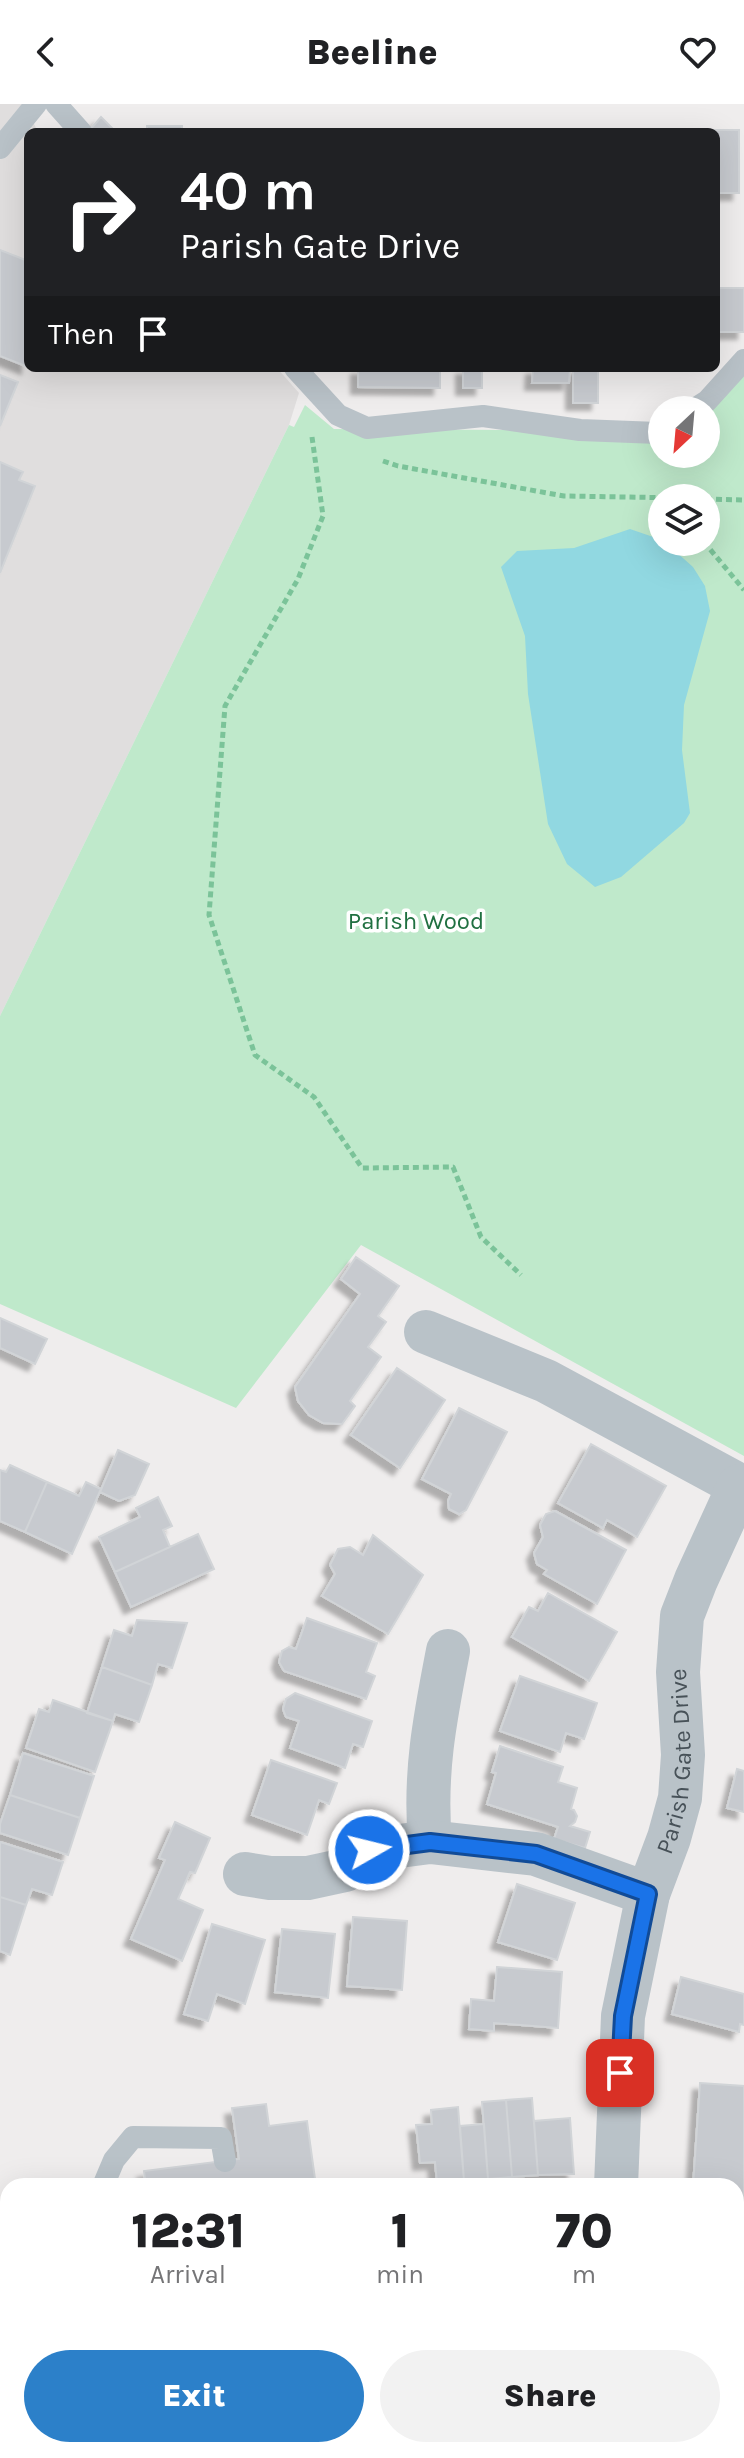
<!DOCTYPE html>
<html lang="en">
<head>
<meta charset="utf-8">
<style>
  :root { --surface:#fff; --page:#f2f2f2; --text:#202124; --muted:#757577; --accent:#2c80c9 }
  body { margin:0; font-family:Karla,sans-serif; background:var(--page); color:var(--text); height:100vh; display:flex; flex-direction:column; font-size:30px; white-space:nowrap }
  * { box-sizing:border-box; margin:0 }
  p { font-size:26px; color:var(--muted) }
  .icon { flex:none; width:44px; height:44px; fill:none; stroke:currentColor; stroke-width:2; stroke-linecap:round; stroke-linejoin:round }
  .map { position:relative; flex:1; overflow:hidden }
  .side { position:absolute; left:0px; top:2074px; width:744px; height:280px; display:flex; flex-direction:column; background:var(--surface); border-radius:24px 24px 0 0; box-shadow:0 8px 32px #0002 }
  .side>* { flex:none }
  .banner { position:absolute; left:24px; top:24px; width:696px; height:244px; border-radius:12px; box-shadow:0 8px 32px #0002; background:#202124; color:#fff; overflow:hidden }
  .needle { width:52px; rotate:206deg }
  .controls { position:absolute; left:648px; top:292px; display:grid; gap:16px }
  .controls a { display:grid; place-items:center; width:72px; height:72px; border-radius:50%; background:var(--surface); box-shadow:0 8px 32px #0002; font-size:40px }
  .pin { position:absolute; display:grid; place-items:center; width:68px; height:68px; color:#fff; margin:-34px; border-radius:16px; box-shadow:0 4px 12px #0006 }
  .me { position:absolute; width:88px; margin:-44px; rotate:82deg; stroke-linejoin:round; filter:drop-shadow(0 0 6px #0008) }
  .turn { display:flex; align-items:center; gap:28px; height:168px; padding:0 24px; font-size:36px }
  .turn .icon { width:104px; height:104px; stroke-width:2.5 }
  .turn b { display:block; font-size:56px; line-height:68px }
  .then { display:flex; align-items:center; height:76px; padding:0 24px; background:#0003; gap:16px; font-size:30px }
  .eta { display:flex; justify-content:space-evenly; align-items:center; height:136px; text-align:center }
  .eta b { font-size:48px; font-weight:800; line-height:56px }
  .action { display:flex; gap:16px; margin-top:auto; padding:16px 24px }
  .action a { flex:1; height:92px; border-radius:48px; background:var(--accent); color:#fff; font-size:32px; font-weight:800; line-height:92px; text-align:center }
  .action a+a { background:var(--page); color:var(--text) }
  header { display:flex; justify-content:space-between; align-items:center; height:104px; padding:0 24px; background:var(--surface); font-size:36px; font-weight:800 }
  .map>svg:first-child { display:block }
  .education { fill:#e0dede }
  .green { fill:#bfe9cb; fill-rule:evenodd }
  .water { fill:#91d8e1 }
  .building { fill:#c7cacf; stroke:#d1d4d7; stroke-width:2; filter:url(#shadow) }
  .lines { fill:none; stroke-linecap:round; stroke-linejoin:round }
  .path { stroke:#7bc399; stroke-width:5; stroke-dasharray:6 4; stroke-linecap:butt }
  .lane { stroke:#b9c2c8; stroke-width:22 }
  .street { stroke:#b9c2c8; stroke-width:44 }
  .route-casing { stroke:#114b97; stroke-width:20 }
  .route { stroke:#1a73e8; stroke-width:14 }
  .labels { text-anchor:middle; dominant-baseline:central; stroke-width:7; stroke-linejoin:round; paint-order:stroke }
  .park-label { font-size:24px; fill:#207041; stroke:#fff }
  .street-label { font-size:24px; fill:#475158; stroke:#fff }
</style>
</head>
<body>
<header><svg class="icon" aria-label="back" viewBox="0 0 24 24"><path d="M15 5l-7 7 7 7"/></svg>Beeline<svg class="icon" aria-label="heart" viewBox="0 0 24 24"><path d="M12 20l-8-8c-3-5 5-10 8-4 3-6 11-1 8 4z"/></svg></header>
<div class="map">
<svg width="744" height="2354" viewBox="0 0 744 2354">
  <defs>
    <filter id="shadow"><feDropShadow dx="-7" dy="7" stdDeviation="2" flood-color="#0004"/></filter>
  </defs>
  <rect width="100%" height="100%" fill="#efeded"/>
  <!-- education -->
  <path class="education" d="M0 0H24L38 28H28V264H277L299 289 289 321 0 912Z"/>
  <!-- green -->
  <path class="green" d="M744 254V1352L361 1141 236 1304 0 1200V912L289 321 294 323 305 301 334 325 662 327V350H706V306ZM662 394H706V438H662Z"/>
  <!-- water -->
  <path class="water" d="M630 425 662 436V438H665L693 463 705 482 710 507 684 601 682 646 690 709 684 719 621 773 595 783 567 760 548 720 528 590 525 532 501 463 517 447 574 444Z"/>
  <!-- building -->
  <path class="building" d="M101 13 116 28H88Z
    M147 22H182V28H147Z
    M704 26H739V89H716V28H704Z
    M0 146 28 157V263L0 252Z
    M716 184H744V228H716Z
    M358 264H440V284L358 283Z
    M463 264H482V284H463Z
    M533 264H570L569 279H532Z
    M573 264H598V299H573Z
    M0 271 18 278 0 322Z
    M0 358 23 368 19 376 35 382 0 469Z
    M356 1153 399 1182 378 1212 386 1218 368 1243 381 1253 350 1297 355 1302 342 1320 323 1319 309 1311 298 1297 295 1283 360 1190 341 1175Z
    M0 1214 47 1235 35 1260 0 1244Z
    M397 1264 445 1296 400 1364 351 1331Z
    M459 1304 507 1328 466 1406 459 1410 449 1405 448 1397 451 1390 422 1375Z
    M591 1340 666 1382 637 1433 607 1416 603 1424 558 1399Z
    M118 1346 149 1360 135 1391 119 1397 100 1388Z
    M10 1361 47 1378 25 1428 0 1417V1366L6 1368Z
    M47 1378 79 1392 86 1378 101 1385 72 1450 25 1428Z
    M158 1393 172 1422 163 1426 170 1443 115 1468 99 1433 140 1413 136 1404Z
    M555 1407 626 1446 597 1500 544 1470 547 1466 537 1460 534 1449 543 1433 540 1421 546 1410Z
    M198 1430 214 1465 131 1503 115 1468Z
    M373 1431 423 1471 388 1530 322 1492 335 1470 330 1461 338 1445 350 1443 363 1451Z
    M548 1489 617 1528 589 1577 512 1533 529 1503 538 1507Z
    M307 1514 377 1539 366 1568 375 1572 366 1595 284 1567 279 1558 282 1547 289 1543 296 1545Z
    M137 1516 187 1519 172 1564 158 1560 152 1581 102 1563 114 1526 132 1532Z
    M102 1563 152 1581 139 1618 115 1610 113 1617 87 1609Z
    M520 1572 597 1599 584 1635 566 1629 560 1648 500 1627Z
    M295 1589 372 1617 363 1643 353 1640 345 1664 290 1644 299 1617 286 1613 283 1605 286 1595Z
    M53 1596 113 1617 95 1668 26 1644 39 1605 49 1608Z
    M500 1642 563 1663 558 1678 577 1684 571 1705 574 1706 577 1712 575 1718 570 1722 590 1728 585 1744 554 1735 558 1723 487 1700 496 1669 492 1668Z
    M23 1649 94 1672 80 1714 10 1691Z
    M271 1656 337 1679 329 1700 319 1696 307 1731 252 1711Z
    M737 1665 744 1667V1708L727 1704Z
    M10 1691 80 1714 68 1751 0 1729V1720Z
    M175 1718 210 1734 195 1769 190 1768 178 1795 203 1806 182 1857 131 1835 165 1756 159 1754Z
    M0 1738 63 1758 52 1791 32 1785 26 1801 0 1793Z
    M517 1780 575 1799 557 1856 498 1838Z
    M0 1793 26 1801 10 1851 0 1847Z
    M353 1813 407 1817 402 1886 347 1882Z
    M212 1820 265 1836 245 1900 217 1890 208 1917 184 1910Z
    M282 1825 335 1830 328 1894 275 1888Z
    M497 1863 562 1868 558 1924 494 1919V1927L469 1925 471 1895 494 1897Z
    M681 1873 744 1890V1921L740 1920 739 1928 672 1910Z
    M700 1979 744 1982V2174H736V2082H693Z
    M532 1994 538 2071 512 2073 506 1996Z
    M506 1996 512 2073 488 2075 482 1998Z
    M266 2000 269 2022 307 2017 316 2082H146L144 2067 239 2055 232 2004Z
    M458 2003 464 2077 437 2079 435 2058 420 2059 416 2021 432 2020 431 2006Z
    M570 2014 574 2070 538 2071 534 2017Z
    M484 2020 488 2075 464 2077 460 2022Z
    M736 2262 744 2263V2327H736Z
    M102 2346H186L187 2354H103Z"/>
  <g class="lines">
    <!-- path -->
    <path class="path" d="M312 333 323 412 298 475 225 602 209 811 255 951 314 993 362 1064 453 1063 481 1133 521 1171
      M383 357 398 362 564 392 683 394
      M706 395 744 396
      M704 438 744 486
      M241 2346 242 2354"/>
    <!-- lane -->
    <path class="lane" d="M56 0 81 28
      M0 44 36 0
      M295 264 338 311 367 324 483 312 580 326 658 329 662 327
      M693 306 707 297 744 256
      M103 2082 114 2056 133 2033 221 2034 225 2057
      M27 2346 29 2354"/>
    <!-- street -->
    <g class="street">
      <path d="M426 1228 546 1277 744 1384"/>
      <path d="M430 1738C424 1669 435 1614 448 1547"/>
      <path d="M245 1770 270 1774H308L345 1766 369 1746 430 1738 536 1750 648 1790"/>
      <path id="s1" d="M616 2082 623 1912 648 1790 669 1734 680 1694 683 1651 678 1568 682 1512 696 1476 739 1382"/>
      <path d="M600 2354V2346"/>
    </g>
  </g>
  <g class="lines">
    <defs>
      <path id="route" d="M369 1746 430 1738 536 1750 648 1790 623 1912 620 1969"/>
    </defs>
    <!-- route casing -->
    <use href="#route" class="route-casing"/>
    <!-- route -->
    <use href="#route" class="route"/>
  </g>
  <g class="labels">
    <!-- park labels -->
    <g class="park-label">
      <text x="416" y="817">Parish Wood</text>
    </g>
    <!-- street labels -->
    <g class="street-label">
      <text stroke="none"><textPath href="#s1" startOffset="432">Parish Gate Drive</textPath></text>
    </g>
  </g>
</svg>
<div class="controls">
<a><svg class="needle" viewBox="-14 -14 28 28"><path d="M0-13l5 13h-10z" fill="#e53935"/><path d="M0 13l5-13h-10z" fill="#757577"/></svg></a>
<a><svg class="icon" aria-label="layers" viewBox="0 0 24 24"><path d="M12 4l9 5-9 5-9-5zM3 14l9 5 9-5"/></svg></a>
</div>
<div class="pin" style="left:620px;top:1969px;background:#d93025"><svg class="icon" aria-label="arrive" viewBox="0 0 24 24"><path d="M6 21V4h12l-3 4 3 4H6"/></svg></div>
<svg class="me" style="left:369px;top:1746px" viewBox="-20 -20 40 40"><circle r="17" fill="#1a73e8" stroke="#fff" stroke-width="3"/><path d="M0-11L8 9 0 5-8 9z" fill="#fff"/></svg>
<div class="banner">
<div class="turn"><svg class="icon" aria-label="right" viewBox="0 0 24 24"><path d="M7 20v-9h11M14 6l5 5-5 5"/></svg><div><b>40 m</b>Parish Gate Drive</div></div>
<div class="then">Then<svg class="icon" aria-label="arrive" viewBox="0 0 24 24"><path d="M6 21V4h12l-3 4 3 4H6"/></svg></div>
</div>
<section class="side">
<div class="eta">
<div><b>12:31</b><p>Arrival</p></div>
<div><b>1</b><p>min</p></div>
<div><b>70</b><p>m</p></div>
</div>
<div class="action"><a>Exit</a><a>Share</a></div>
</section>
</div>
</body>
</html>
